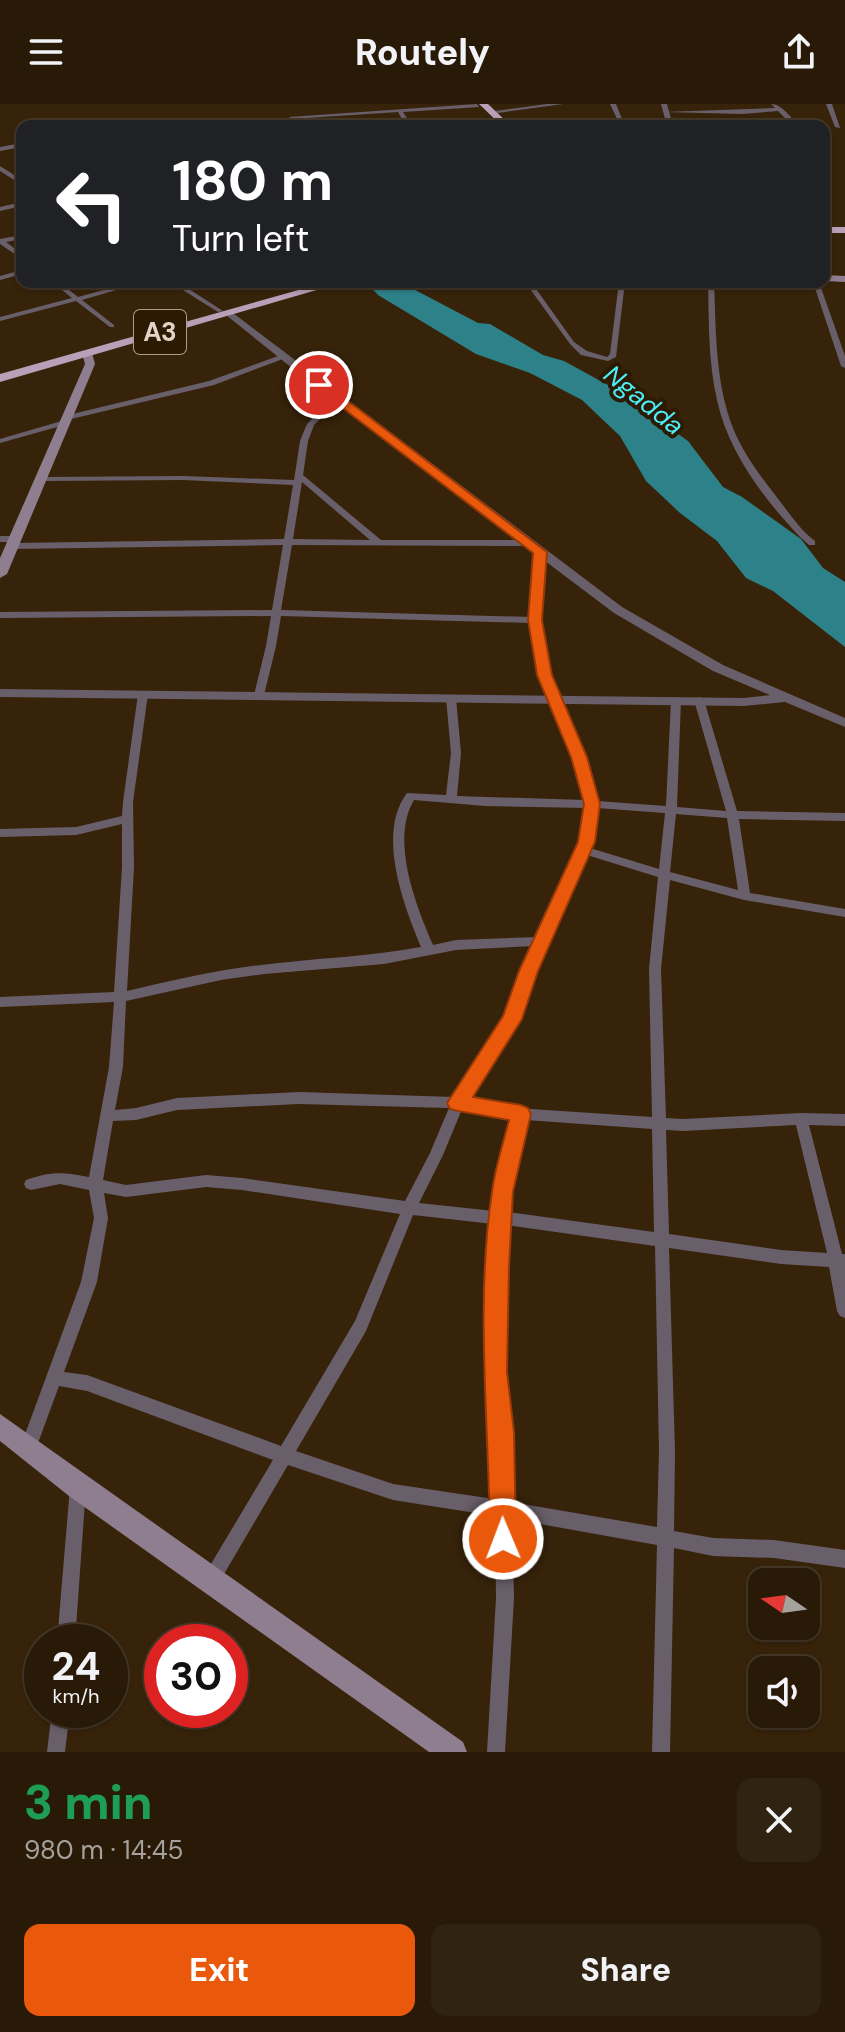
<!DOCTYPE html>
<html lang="en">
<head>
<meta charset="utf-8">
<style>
  :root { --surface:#291a08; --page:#312312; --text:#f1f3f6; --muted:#a5a19c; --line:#453829; --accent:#ea580c }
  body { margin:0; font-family:"DM Sans",sans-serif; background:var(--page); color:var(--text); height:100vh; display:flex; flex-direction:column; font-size:30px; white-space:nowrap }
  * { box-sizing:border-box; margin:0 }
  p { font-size:26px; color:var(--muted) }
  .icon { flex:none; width:44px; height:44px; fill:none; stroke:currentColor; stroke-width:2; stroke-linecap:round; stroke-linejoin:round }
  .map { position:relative; height:1648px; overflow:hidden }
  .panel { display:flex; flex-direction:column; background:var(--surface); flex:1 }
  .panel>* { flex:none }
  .banner { position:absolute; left:16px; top:16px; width:814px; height:168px; border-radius:16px; box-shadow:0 2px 6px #0004,0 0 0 2px var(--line); background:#202124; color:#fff; overflow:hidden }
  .needle { width:52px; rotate:283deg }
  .controls { position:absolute; left:748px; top:1464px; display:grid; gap:16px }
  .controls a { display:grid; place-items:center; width:72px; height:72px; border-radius:16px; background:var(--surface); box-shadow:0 2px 6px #0004,0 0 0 2px var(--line); font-size:40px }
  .speed { position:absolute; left:24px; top:1520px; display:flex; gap:16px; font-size:40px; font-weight:700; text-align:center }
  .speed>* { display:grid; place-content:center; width:104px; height:104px; border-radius:50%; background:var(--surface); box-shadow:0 2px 6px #0004,0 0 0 2px var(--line); line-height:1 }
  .speed small { font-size:20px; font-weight:400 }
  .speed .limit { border:12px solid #d22; background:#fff; color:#111 }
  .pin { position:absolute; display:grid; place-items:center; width:68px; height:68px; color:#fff; margin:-34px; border:4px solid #fff; border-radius:50%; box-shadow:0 2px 8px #0007 }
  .me { position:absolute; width:88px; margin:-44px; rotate:359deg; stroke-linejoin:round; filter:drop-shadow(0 0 6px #0008) }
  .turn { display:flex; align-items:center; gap:28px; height:168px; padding:0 24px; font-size:36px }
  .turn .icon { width:104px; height:104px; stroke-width:2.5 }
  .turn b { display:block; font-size:56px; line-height:68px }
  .round { display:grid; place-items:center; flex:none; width:84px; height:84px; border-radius:16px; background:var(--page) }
  .summary { display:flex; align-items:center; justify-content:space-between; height:136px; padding:0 24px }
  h1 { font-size:48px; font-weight:800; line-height:60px; color:#1e9e55 }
  .action { display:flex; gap:16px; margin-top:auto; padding:16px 24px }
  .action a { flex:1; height:92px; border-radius:16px; background:var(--accent); color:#fff; font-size:32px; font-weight:800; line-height:92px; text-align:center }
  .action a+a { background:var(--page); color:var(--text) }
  header { display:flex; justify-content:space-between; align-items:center; height:104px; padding:0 24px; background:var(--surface); font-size:36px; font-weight:800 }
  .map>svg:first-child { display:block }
  .water { fill:#2d8289 }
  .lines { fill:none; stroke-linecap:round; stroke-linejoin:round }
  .minor { fill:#695f6a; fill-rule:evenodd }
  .tertiary { fill:#695f6a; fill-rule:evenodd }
  .secondary { fill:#8e7e8f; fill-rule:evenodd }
  .trunk { fill:#b8a0b9; fill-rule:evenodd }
  .route { fill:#ea580c; stroke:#983908; stroke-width:2 }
  .labels { text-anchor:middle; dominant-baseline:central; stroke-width:8; stroke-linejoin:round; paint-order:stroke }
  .shield { fill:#2c1a02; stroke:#ab9d8c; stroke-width:2 }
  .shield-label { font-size:26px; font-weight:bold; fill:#e2d5c7 }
  .far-water-label { font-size:26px; font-style:italic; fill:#4cedf9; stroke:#2c1a02 }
</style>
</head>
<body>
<header><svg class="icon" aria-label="menu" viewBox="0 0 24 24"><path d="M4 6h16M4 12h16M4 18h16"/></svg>Routely<svg class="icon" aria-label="share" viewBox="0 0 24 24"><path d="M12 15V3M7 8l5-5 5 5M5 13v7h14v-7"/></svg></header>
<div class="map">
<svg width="845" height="1648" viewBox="0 0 845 1648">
  <rect width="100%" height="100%" fill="#37230a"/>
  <!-- water -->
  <path class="water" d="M366 178H400L478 219 490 220 543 251 564 257 617 286 688 337 723 383 742 393 801 435 823 464 845 478V543L773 487 746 474 717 437 680 409 646 377 620 332 582 296 530 269 476 250 378 191Z"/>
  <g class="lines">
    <!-- minor -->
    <path class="minor" d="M477 0 479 3 403 8 412 22H406L398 8 292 15 289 13Z
      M547 0H563L498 9 495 7Z
      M610 0H616L622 15 672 18 669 20 601 17 603 14 617 15Z
      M771 0C782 0 791 14 799 22H793L778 7 742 10 664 8 775 4Z
      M826 0H832L840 24 835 23Z
      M670 20H757L760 22H667Z
      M22 39V43L0 47V43Z
      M0 62 22 76V81L0 67Z
      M22 98V102L0 107V103Z
      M22 131V135L6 138 22 150V155L0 140V135Z
      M22 166V170L0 176V172Z
      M52 178H59L78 193 133 178H144L82 196 114 221V223H110L76 197 0 217V213L72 194Z
      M170 178H178L223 207 218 208Z
      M525 178H531L574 238 587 247 607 253 610 250 619 178H625L616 253 608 257 581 251 570 240Z
      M708 178H714C716 226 715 278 733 324 744 351 761 373 779 396 790 410 800 426 815 437V441H809L800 433C764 395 728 348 717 296 708 257 709 217 708 178Z
      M813 178H819L845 252V264L841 262Z
      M281 251 288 253 214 281 67 316 68 320 0 339V335L65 316 64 312 209 277Z
      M334 293 341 295 314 321 308 337 303 371 381 436H528L532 439 528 442 292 441 281 506 531 513 536 448 540 445 543 446 540 516 549 571 584 653 597 697 666 702 671 596 676 593 681 596 677 703 726 707 694 596 699 593 704 596 737 707 845 709V717L739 715 750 789 845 805V813L744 796 670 776 661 865 666 1014 683 1015 801 1009 845 1010V1022L809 1021 842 1150H845V1214L840 1212 837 1207 829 1163 781 1160 669 1144 675 1347 674 1427 713 1434 774 1436 845 1446V1464L774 1454 713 1452 674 1444 670 1648H652L657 1441 512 1415 514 1494 505 1648H487L496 1494 495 1412 393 1396 288 1361 217 1482 211 1485 205 1482 202 1476 205 1470 273 1356 87 1287 59 1282 34 1350 28 1352 22 1350 20 1344 81 1178 94 1114 89 1086 60 1080 31 1086 26 1084 24 1080 26 1076C52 1067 62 1068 89 1073L109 963 114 898 0 903V893L114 888 122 763V720L76 731 0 733V725L76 723 122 712 123 698 138 590 143 587 147 588 148 590 133 698 134 763 127 887C171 877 216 866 261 861 315 854 368 853 421 843 404 802 376 730 407 689L446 691 451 649 446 594 447 592H455L456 594 461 649 457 692 585 696 574 653 539 571 531 519 281 512 276 542 264 591 259 594 254 591 266 542 271 512 0 514V508L272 506 283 441 13 445 9 442 13 439 284 435 293 381 183 376 42 377 38 375 42 373 183 372 294 376 300 337 307 320ZM302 378 370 436 293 435ZM414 696 485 702 586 704 581 738 538 833 456 836 433 841C416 802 390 736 414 696ZM597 704 665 709 659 765 590 744 593 738ZM676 710 727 714 738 786 670 768ZM587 751 658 773 649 865 652 1013 531 1005 468 995 518 915 534 867ZM533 842 522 867 506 914 454 993 299 988 177 994 136 1004 115 1006 123 963 126 897 221 876 264 870 384 860 456 846ZM299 1000 449 1004 430 1049 405 1097 242 1074 206 1071 126 1081 103 1076 113 1017 136 1016 177 1006ZM462 1005 513 1014 495 1088 494 1107 419 1099 443 1051ZM526 1016 652 1025 654 1128 508 1108 509 1088ZM796 1021 827 1149 781 1146 669 1130 666 1026 683 1027ZM206 1083 242 1086 400 1110 355 1217 281 1342 87 1271 64 1268 97 1178 108 1114 104 1089 126 1093ZM413 1111 493 1120 487 1268 493 1328 494 1395 393 1380 296 1347 366 1227ZM507 1121 655 1142 659 1347 657 1423 511 1398 509 1328 503 1268Z
      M0 432H16L20 435 16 438H0Z
      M78 1375 84 1377 86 1383 75 1538H57L70 1383 72 1377Z
      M52 1606H70L65 1648H47Z"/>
    <!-- tertiary -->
    <path class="tertiary" d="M661 0H667L673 22H667Z
      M229 206 622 503 723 561 845 614V623L785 598 744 602 0 593V585L744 594 770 591 713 567 614 509 333 297 226 211 224 209Z"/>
    <!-- secondary -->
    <path class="secondary" d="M824 171 845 172V178L824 177Z
      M87 246 92 249 95 260 7 470 0 474V454L85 260 82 249Z
      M0 1310 463 1638 467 1648H429L69 1392 0 1337Z"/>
    <!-- trunk -->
    <path class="trunk" d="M479 0H488L511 22H502Z
      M824 123H845V129H824Z
      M327 178H344L0 278V270Z"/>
  </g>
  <!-- route -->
  <path class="route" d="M315 278H323L547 448 542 516 552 571 587 653 600 700 595 738 538 867 522 915 473 993 521 1001 528 1004 531 1010 513 1088 509 1163 507 1268 514 1328 516 1435 512 1445 503 1448 493 1445 490 1435C489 1323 475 1198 492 1088 495 1064 503 1040 509 1016L458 1007 450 1005 447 999 503 912 519 867 578 738 584 700 571 653 537 571 528 516 533 449 315 283Z"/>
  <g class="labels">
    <!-- shield labels -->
    <rect class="shield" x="134" y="206" width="52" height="44" rx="6"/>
    <g class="shield-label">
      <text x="160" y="228">A3</text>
    </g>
    <!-- far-water labels -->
    <g class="far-water-label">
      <text transform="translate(644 296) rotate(39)">Ngadda</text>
    </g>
  </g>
</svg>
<div class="controls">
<a><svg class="needle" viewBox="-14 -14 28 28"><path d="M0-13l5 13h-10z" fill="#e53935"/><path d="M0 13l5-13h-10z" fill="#a5a19c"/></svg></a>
<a><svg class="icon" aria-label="sound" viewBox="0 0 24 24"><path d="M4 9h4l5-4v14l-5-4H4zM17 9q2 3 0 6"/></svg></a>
</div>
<div class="speed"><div>24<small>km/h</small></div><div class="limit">30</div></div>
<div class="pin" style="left:319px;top:281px;background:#d93025"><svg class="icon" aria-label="arrive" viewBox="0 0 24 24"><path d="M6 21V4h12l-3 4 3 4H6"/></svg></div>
<svg class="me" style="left:503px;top:1435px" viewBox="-20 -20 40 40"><circle r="17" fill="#ea580c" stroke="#fff" stroke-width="3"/><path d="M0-11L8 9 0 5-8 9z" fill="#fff"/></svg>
<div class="banner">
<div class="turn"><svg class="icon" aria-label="left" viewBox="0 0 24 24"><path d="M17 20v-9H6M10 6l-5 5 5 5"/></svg><div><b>180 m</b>Turn left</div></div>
</div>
</div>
<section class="panel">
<div class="summary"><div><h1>3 min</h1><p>980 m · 14:45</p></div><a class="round"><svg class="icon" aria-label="close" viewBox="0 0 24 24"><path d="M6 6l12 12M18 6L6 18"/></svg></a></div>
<div class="action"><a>Exit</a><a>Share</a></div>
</section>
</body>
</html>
